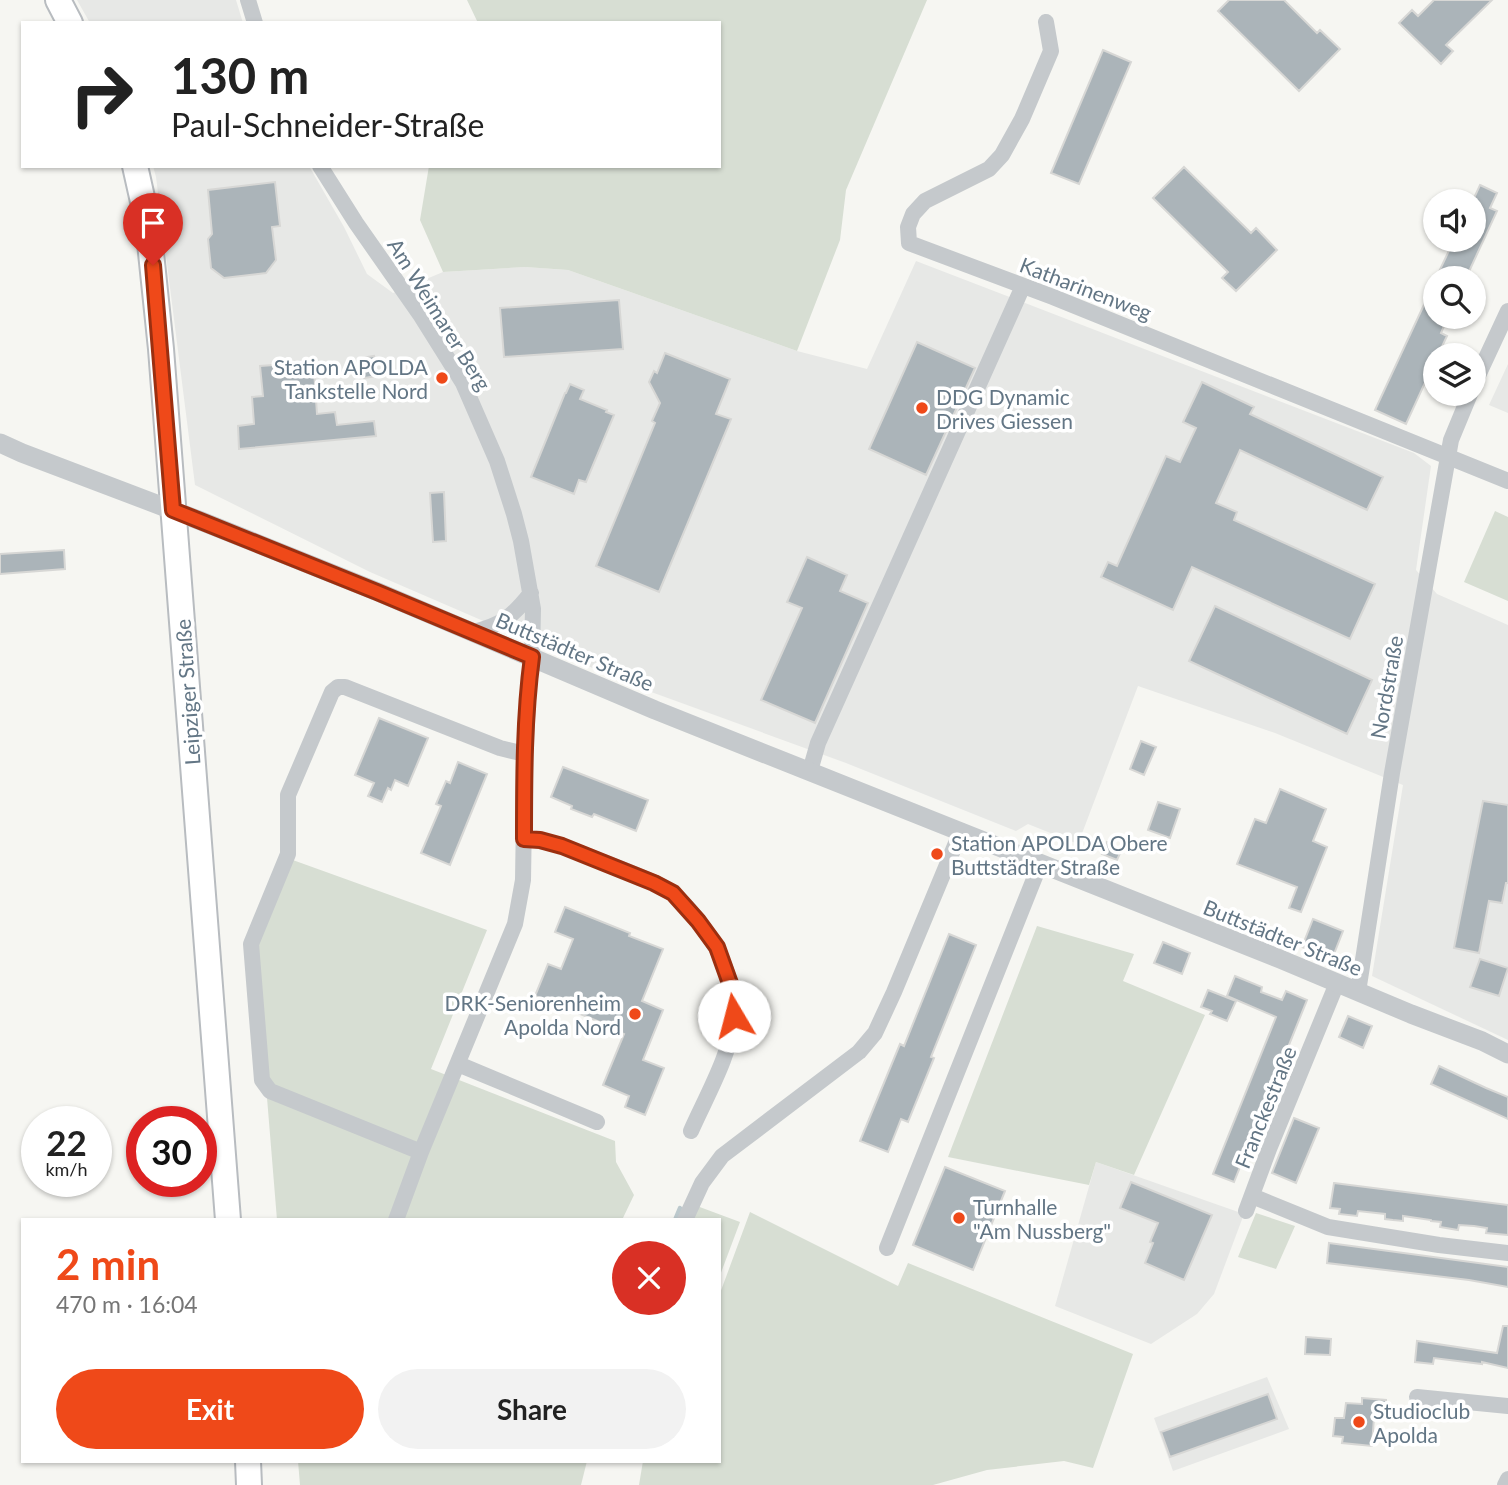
<!DOCTYPE html>
<html lang="en">
<head>
<meta charset="utf-8">
<style>
  :root { --surface:#fff; --page:#f2f2f2; --text:#222; --muted:#767676; --accent:#ef4919 }
  body { margin:0; font-family:Lato,sans-serif; background:var(--page); color:var(--text); height:100vh; display:flex; flex-direction:column; font-size:26px; white-space:nowrap }
  * { box-sizing:border-box; margin:0 }
  p { font-size:23px; color:var(--muted) }
  .icon { flex:none; width:38px; height:38px; fill:none; stroke:currentColor; stroke-width:2; stroke-linecap:round; stroke-linejoin:round }
  .map { position:relative; flex:1; overflow:hidden }
  .details { position:absolute; left:21px; top:1218px; width:700px; height:245px; display:flex; flex-direction:column; background:var(--surface); border-radius:0px; box-shadow:0 2px 5px #0004 }
  .details>* { flex:none }
  .banner { position:absolute; left:21px; top:21px; width:700px; height:147px; border-radius:0px; box-shadow:0 2px 5px #0004; background:#fff; color:var(--text); overflow:hidden }
  .controls { position:absolute; left:1423px; top:189px; display:grid; gap:14px }
  .controls a { display:grid; place-items:center; width:63px; height:63px; border-radius:50%; background:var(--surface); box-shadow:0 2px 5px #0004; font-size:35px }
  .speed { position:absolute; left:21px; top:1106px; display:flex; gap:14px; font-size:35px; font-weight:700; text-align:center }
  .speed>* { display:grid; place-content:center; width:91px; height:91px; border-radius:50%; background:var(--surface); box-shadow:0 2px 5px #0004; line-height:1 }
  .speed small { font-size:18px; font-weight:400 }
  .speed .limit { border:10px solid #d22; background:#fff; color:#111 }
  .pin { position:absolute; display:grid; place-items:center; width:60px; height:60px; color:#fff; margin:-72px -30px; border-radius:50% 50% 50% 0; rotate:-45deg; box-shadow:0 0 7px #0007 }
  .pin .icon { rotate:45deg }
  .me { position:absolute; width:77px; margin:-38px; rotate:352deg; stroke-linejoin:round; filter:drop-shadow(0 0 5px #0008) }
  .turn { display:flex; align-items:center; gap:24px; height:147px; padding:0 35px; font-size:32px }
  .turn .icon { width:91px; height:91px; stroke-width:2.5 }
  .turn b { display:block; font-size:49px; line-height:60px }
  .round { display:grid; place-items:center; flex:none; width:74px; height:74px; border-radius:37px; background:var(--page) }
  .summary { display:flex; align-items:center; justify-content:space-between; height:119px; padding:0 35px }
  h1 { font-size:42px; font-weight:700; line-height:52px; color:var(--accent) }
  .button { display:flex; gap:14px; margin-top:auto; padding:14px 35px }
  .button a { flex:1; height:80px; border-radius:42px; background:var(--accent); color:#fff; font-size:28px; font-weight:700; line-height:80px; text-align:center }
  .button a+a { background:var(--page); color:var(--text) }
  .map>svg:first-child { display:block }
  .built { fill:#e7e8e6 }
  .green { fill:#d7ded3 }
  .lines { fill:none; stroke-linecap:round; stroke-linejoin:round }
  .stream { stroke:#bcc9cd; stroke-width:4.5 }
  .building { fill:#abb4b9; stroke:#d7d7d5; stroke-width:2 }
  .primary-casing { stroke:#b8bcc0; stroke-width:28 }
  .minor { stroke:#c5c9cc; stroke-width:16 }
  .tertiary { stroke:#c5c9cc; stroke-width:19 }
  .primary { stroke:#fff; stroke-width:24 }
  .route-casing { stroke:#9b2f10; stroke-width:18 }
  .route { stroke:#ef4919; stroke-width:12 }
  .poi-dot { fill:#ef4919; stroke:#fff; stroke-width:2.5 }
  .labels { text-anchor:middle; dominant-baseline:central; stroke-width:7; stroke-linejoin:round; paint-order:stroke }
  .street-label { font-size:21px; fill:#637685; stroke:#fff }
  .poi-label { font-size:21px; fill:#637685; stroke:#fff; text-anchor:start }
</style>
</head>
<body>
<div class="map">
<svg width="1508" height="1485" viewBox="0 0 1508 1485">
  <rect width="100%" height="100%" fill="#f6f6f2"/>
  <!-- built -->
  <path class="built" d="M77 0H236L243 23H90Z
    M153 166H309L344 227 367 274 393 293 443 272 525 267 568 270 797 351 867 369 916 261 1414 453 1431 466 1416 570 1437 594 1508 625V1040L1372 976 1403 785 1275 733 1138 686 1078 844 1028 824 1016 831 846 763 632 685 370 572 195 485 156 177Z
    M1508 364V413L1489 405Z
    M1096 1162 1244 1214 1214 1294 1197 1314 1151 1344 1055 1306Z
    M1267 1377 1289 1429 1173 1471 1154 1418Z"/>
  <!-- green -->
  <path class="green" d="M467 0H927L846 190 840 240 797 351 568 270 525 267 443 272 420 220 429 166H719V23H478Z
    M1495 511 1508 517V601L1464 582Z
    M290 859 487 930 431 1069 615 1141 616 1162 634 1195 622 1220H277L255 951Z
    M1037 926 1134 954 1123 981 1205 1015 1134 1175 1096 1162 1089 1185 948 1157Z
    M697 1206 740 1222 719 1278V1220H692Z
    M750 1212 898 1286 908 1263 1133 1354 1093 1468 1064 1461 987 1470 933 1485H639L643 1461H719V1296Z
    M1256 1213 1295 1226 1276 1269 1238 1257Z
    M298 1461H587L581 1485H300Z"/>
  <g class="lines">
    <!-- stream -->
    <path class="stream" d="M675 1220 680 1208"/>
  </g>
  <!-- building -->
  <path class="building" d="M1229 0H1284L1317 33 1320 30 1340 49 1299 91 1218 11Z
    M1434 0H1492L1446 45 1453 51 1441 64 1399 23 1412 10 1418 16Z
    M1103 50 1131 62 1079 184 1051 173Z
    M1184 167 1251 233 1256 228 1277 250 1236 291 1222 278 1228 272 1153 198Z
    M275 182 280 226 272 227 276 260 266 273 224 278 211 268 208 239 212 234 208 190Z
    M1480 185 1497 193 1490 208 1497 211 1466 278H1436L1454 240H1474V198Z
    M1435 281V317H1448L1441 333 1447 336 1438 355H1435V361L1406 424 1375 410Z
    M619 300 623 349 504 357 500 308Z
    M917 342 975 368 926 475 869 449Z
    M665 353 730 379 716 414 731 419 659 592 596 566 655 423 652 421 660 403 649 382 654 371 657 373Z
    M374 356 377 376 364 378 361 358Z
    M302 363 303 371 314 370 317 414 335 412 337 425 374 421 376 436 239 449 238 426 254 424 252 397 263 396 260 366Z
    M1202 382 1254 407 1250 414 1383 477 1367 510 1240 450 1216 503 1237 512 1234 520 1375 584 1350 639 1192 567 1173 610 1101 577 1108 562 1117 566 1166 456 1180 462 1196 428 1183 422Z
    M570 384 584 390 580 399 607 410 606 412 614 415 586 482 579 480 574 494 531 477 565 393H566Z
    M444 492 446 541 433 542 430 493Z
    M64 550 65 569 0 574V554Z
    M807 557 847 575 840 591 868 603 815 723 761 700 802 608 787 602Z
    M1215 606 1372 680 1347 734 1189 661Z
    M379 718 428 738 408 786 395 780 391 790 388 788 382 802 368 796 374 783 355 775Z
    M1141 741 1156 747 1144 775 1130 769Z
    M458 762 487 774 450 865 421 853 441 806 436 804 446 781 450 783Z
    M563 767 648 800 636 831 594 814 592 817 571 809 572 806 551 797Z
    M1280 789 1326 809 1313 841 1327 847 1301 912 1289 908 1297 887 1237 864 1255 819 1266 823Z
    M1483 801 1508 805V883H1506L1502 903 1489 901 1479 953 1454 948Z
    M1158 802 1180 809 1170 838 1148 830Z
    M1107 842 1122 849 1117 860 1102 854Z
    M565 907 630 933 629 936 663 949 642 1001 663 1010 643 1060 664 1068 645 1115 625 1107 629 1096 603 1085 624 1034 604 1026 605 1024 535 996 548 964 561 969 573 939 555 932Z
    M1313 919 1343 931 1332 959 1302 947Z
    M949 934 976 945 931 1057 934 1058 908 1122 901 1119 888 1152 860 1141 900 1044 904 1046Z
    M1163 942 1190 953 1182 974 1154 963Z
    M1480 959 1508 968 1499 996 1470 987Z
    M1235 976 1262 987 1261 992 1282 1000 1286 991 1307 1000 1234 1182 1213 1174 1276 1017 1227 996Z
    M1208 990 1236 1001 1227 1021 1210 1014 1212 1011 1201 1007Z
    M1348 1016 1372 1026 1363 1048 1339 1037Z
    M1439 1066 1486 1088 1508 1097V1119L1431 1084Z
    M1294 1118 1319 1128 1296 1183 1272 1173Z
    M945 1167 1005 1191 973 1270 913 1245Z
    M1131 1182 1212 1215 1184 1280 1145 1263 1153 1243 1150 1242 1158 1223 1120 1208Z
    M1334 1183 1508 1205V1235L1486 1233 1487 1228 1474 1226 1459 1225 1458 1230 1440 1227 1441 1222 1431 1221V1220L1403 1216V1221L1393 1220 1385 1219V1214L1358 1211 1357 1216 1339 1214 1340 1209 1330 1208Z
    M1329 1243 1508 1267V1287L1469 1280 1327 1263Z
    M1503 1326H1508V1368L1482 1362V1364L1434 1358 1433 1364 1415 1362 1417 1341 1497 1353Z
    M1306 1337 1331 1339 1330 1355 1305 1354Z
    M1268 1394 1277 1419 1170 1457 1161 1432Z
    M1362 1398 1386 1400 1385 1418 1374 1417 1372 1446 1342 1443 1343 1437 1333 1436 1335 1418H1344L1346 1403 1362 1404Z"/>
  <g class="lines">
    <defs>
      <path id="primary" d="M58 0 70 23
        M135 166 148 224 161 349 228 1220
        M248 1461 249 1485"/>
    </defs>
    <!-- primary casing -->
    <use href="#primary" class="primary-casing"/>
    <!-- minor -->
    <path class="minor" d="M248 0 255 23
      M1046 22 1051 51 1022 119 1002 155 989 169 925 201 913 214 908 227 909 243 1053 297 1508 481
      M320 166 356 223 421 316 463 383 497 461 514 514 521 541 533 609 532 657 529 682 525 754 523 880 515 924 421 1152 396 1220
      M1474 384 1508 311
      M473 632C502 625 513 616 531 593
      M810 771 818 743 1023 286
      M524 839C549 840 572 850 596 859 615 867 659 882 674 894 706 923 736 972 734 1016 732 1052 706 1097 691 1131
      M1358 992 1392 773 1451 440 1470 394
      M458 1064 597 1122
      M421 1152 270 1091 262 1080 251 944 288 854V795L332 692 338 687H345L500 748 525 754
      M1252 1196 1328 1227 1439 1245 1508 1253
      M1246 1211 1269 1149 1337 983
      M685 1220 702 1183 722 1156 859 1052 875 1033 894 992 961 831
      M887 1248 1040 864
      M1417 1397 1508 1406
      M1505 1485 1508 1479"/>
    <!-- tertiary -->
    <path class="tertiary" d="M0 443 22 453 201 521 378 592 655 710 1280 959 1411 1014 1482 1041 1508 1054"/>
    <!-- primary -->
    <use href="#primary" class="primary"/>
  </g>
  <g class="lines">
    <defs>
      <path id="route" d="M153 265 173 510 377 592 532 657C524 717 524 779 524 839L540 840 562 846 654 883 673 893 698 921 717 947 732 989 734 1016"/>
    </defs>
    <!-- route casing -->
    <use href="#route" class="route-casing"/>
    <!-- route -->
    <use href="#route" class="route"/>
  </g>
  <!-- markers -->
  <g class="poi-dot">
    <circle cx="442" cy="378" r="7"/>
    <circle cx="922" cy="408" r="7"/>
    <circle cx="937" cy="854" r="7"/>
    <circle cx="635" cy="1014" r="7"/>
    <circle cx="959" cy="1218" r="7"/>
    <circle cx="1359" cy="1422" r="7"/>
  </g>
  <g class="labels">
    <!-- street labels -->
    <g class="street-label">
      <text transform="translate(1086 288) rotate(21)">Katharinenweg</text>
      <text transform="translate(440 314) rotate(58)">Am Weimarer Berg</text>
      <text transform="translate(575 651) rotate(23)">Buttstädter Straße</text>
      <text transform="translate(1386 687) rotate(-80)">Nordstraße</text>
      <text transform="translate(187 692) rotate(-94)">Leipziger Straße</text>
      <text transform="translate(1283 937) rotate(22)">Buttstädter Straße</text>
      <text transform="translate(1265 1107) rotate(-68)">Franckestraße</text>
    </g>
    <!-- poi labels -->
    <g class="poi-label">
      <text x="428" y="366" text-anchor="end">Station APOLDA<tspan x="428" dy="24">Tankstelle Nord</tspan></text>
      <text x="936" y="396">DDG Dynamic<tspan x="936" dy="24">Drives Giessen</tspan></text>
      <text x="951" y="842">Station APOLDA Obere<tspan x="951" dy="24">Buttstädter Straße</tspan></text>
      <text x="621" y="1002" text-anchor="end">DRK-Seniorenheim<tspan x="621" dy="24">Apolda Nord</tspan></text>
      <text x="973" y="1206">Turnhalle<tspan x="973" dy="24">"Am Nussberg"</tspan></text>
      <text x="1373" y="1410">Studioclub<tspan x="1373" dy="24">Apolda</tspan></text>
    </g>
  </g>
</svg>
<div class="controls">
<a><svg class="icon" aria-label="sound" viewBox="0 0 24 24"><path d="M4 9h4l5-4v14l-5-4H4zM17 9q2 3 0 6"/></svg></a>
<a><svg class="icon" aria-label="search" viewBox="0 0 24 24"><circle cx="10" cy="10" r="6"/><path d="M15 15l6 6"/></svg></a>
<a><svg class="icon" aria-label="layers" viewBox="0 0 24 24"><path d="M12 4l9 5-9 5-9-5zM3 14l9 5 9-5"/></svg></a>
</div>
<div class="speed"><div>22<small>km/h</small></div><div class="limit">30</div></div>
<div class="pin" style="left:153px;top:265px;background:#d93025"><svg class="icon" aria-label="arrive" viewBox="0 0 24 24"><path d="M6 21V4h12l-3 4 3 4H6"/></svg></div>
<svg class="me" style="left:734px;top:1016px" viewBox="-20 -20 40 40"><circle r="19" fill="#fff"/><path d="M0-13L10 11 0 6-10 11z" fill="#ef4919"/></svg>
<div class="banner">
<div class="turn"><svg class="icon" aria-label="right" viewBox="0 0 24 24"><path d="M7 20v-9h11M14 6l5 5-5 5"/></svg><div><b>130 m</b>Paul-Schneider-Straße</div></div>
</div>
<section class="details">
<div class="summary"><div><h1>2 min</h1><p>470 m · 16:04</p></div><a class="round" style="background:#d93025;color:#fff"><svg class="icon" aria-label="close" viewBox="0 0 24 24"><path d="M6 6l12 12M18 6L6 18"/></svg></a></div>
<div class="button"><a>Exit</a><a>Share</a></div>
</section>
</div>
</body>
</html>
